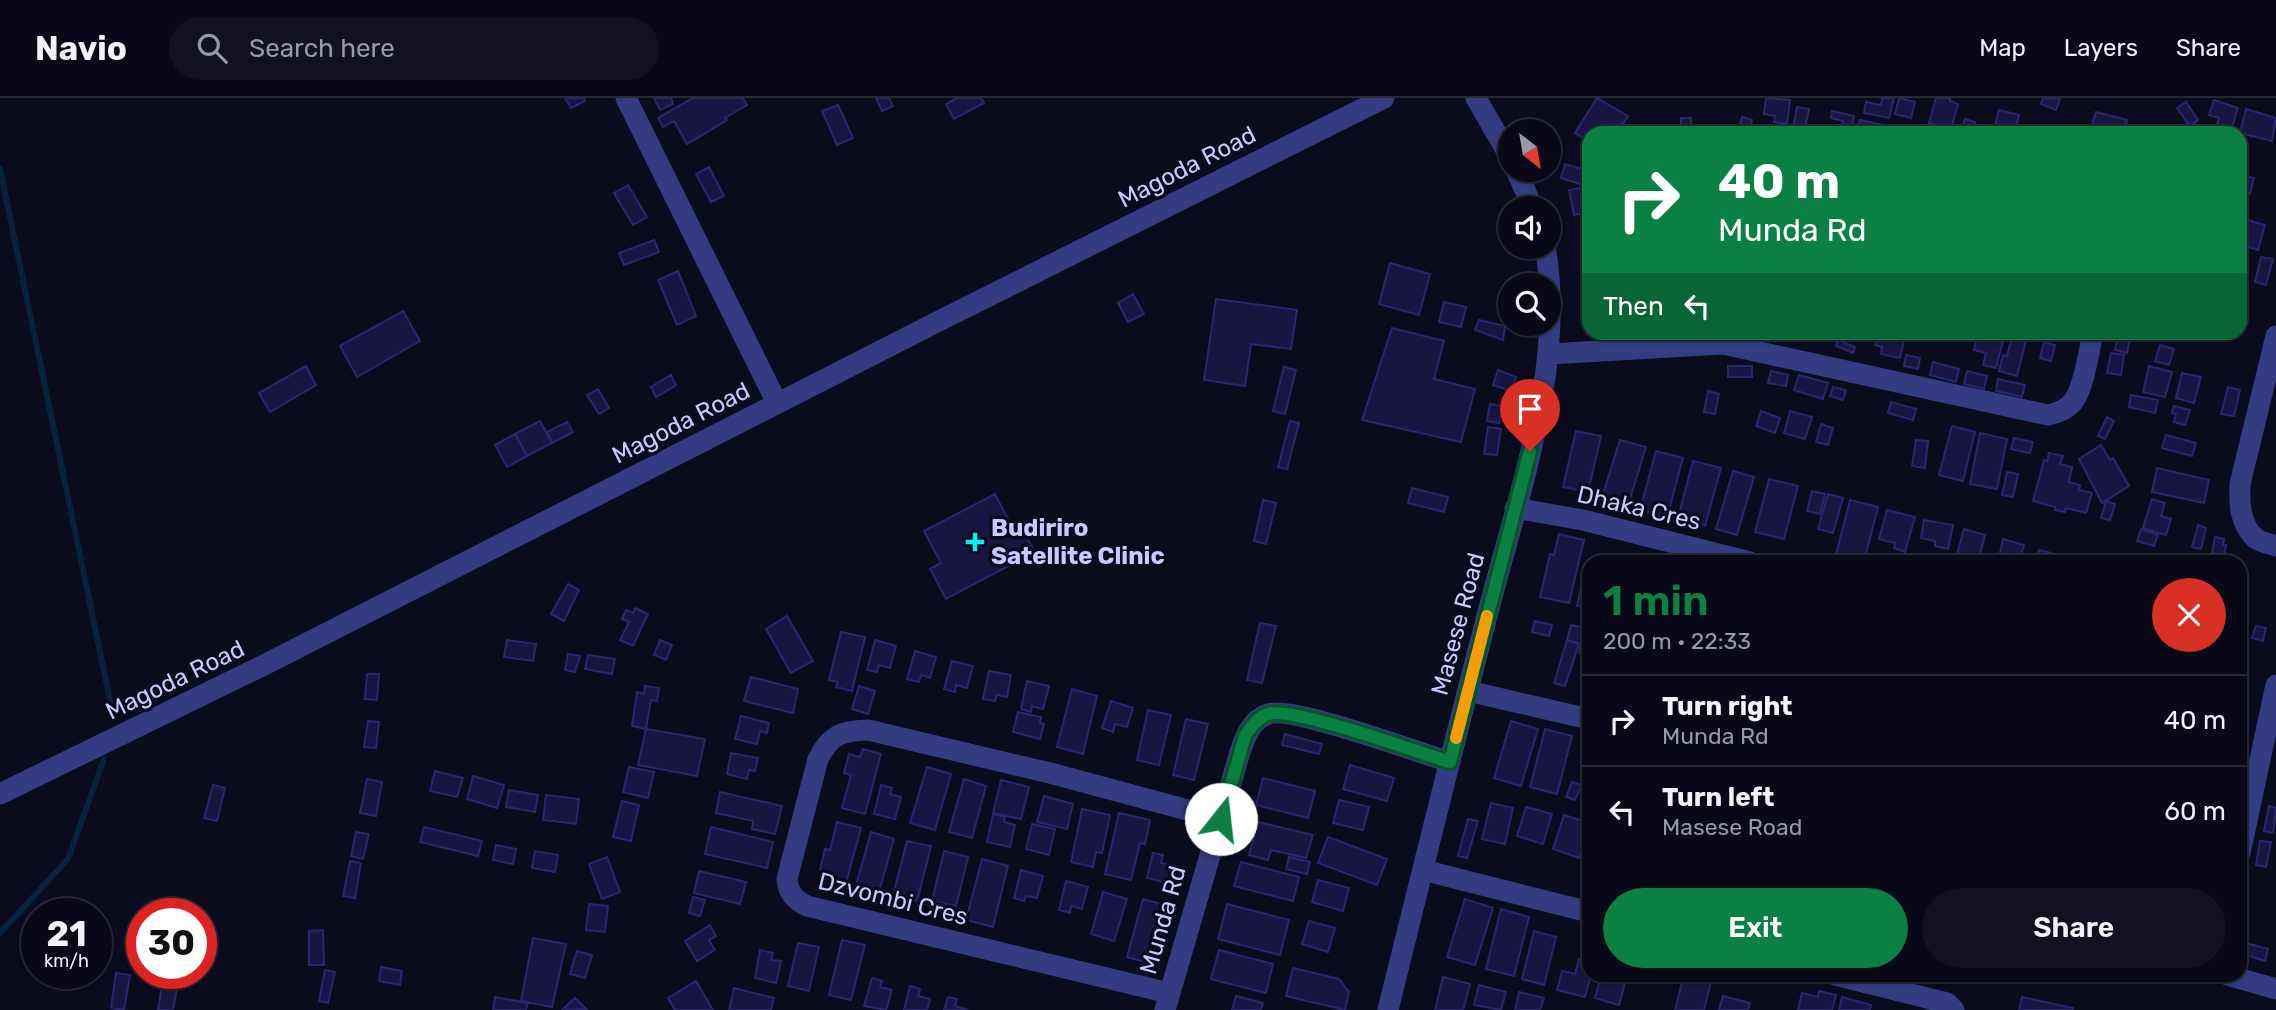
<!DOCTYPE html>
<html lang="en">
<head>
<meta charset="utf-8">
<style>
  :root { --surface:#080816; --page:#11111f; --text:#f1f3f6; --muted:#989aa1; --line:#292935; --accent:#0b8043 }
  body { margin:0; font-family:Rubik,sans-serif; background:var(--page); color:var(--text); height:100vh; display:flex; flex-direction:column; font-size:26px; white-space:nowrap }
  * { box-sizing:border-box; margin:0 }
  p { font-size:23px; color:var(--muted) }
  .icon { flex:none; width:38px; height:38px; fill:none; stroke:currentColor; stroke-width:2; stroke-linecap:round; stroke-linejoin:round }
  .map { position:relative; flex:1; overflow:hidden }
  .drawer { position:absolute; left:1582px; top:457px; width:665px; height:427px; display:flex; flex-direction:column; background:var(--surface); border-radius:21px; box-shadow:0 2px 5px #0004,0 0 0 2px var(--line) }
  .drawer>* { flex:none }
  .hud { position:absolute; left:1582px; top:28px; width:665px; height:214px; border-radius:21px; box-shadow:0 2px 5px #0004,0 0 0 2px var(--line); background:#0b8043; color:#fff; overflow:hidden }
  .needle { width:46px; rotate:149deg }
  .fabs { position:absolute; left:1498px; top:21px; display:grid; gap:14px }
  .fabs a { display:grid; place-items:center; width:63px; height:63px; border-radius:50%; background:var(--surface); box-shadow:0 2px 5px #0004,0 0 0 2px var(--line); font-size:35px }
  .speed { position:absolute; left:21px; top:800px; display:flex; gap:14px; font-size:35px; font-weight:700; text-align:center }
  .speed>* { display:grid; place-content:center; width:91px; height:91px; border-radius:50%; background:var(--surface); box-shadow:0 2px 5px #0004,0 0 0 2px var(--line); line-height:1 }
  .speed small { font-size:18px; font-weight:400 }
  .speed .limit { border:10px solid #d22; background:#fff; color:#111 }
  .pin { position:absolute; display:grid; place-items:center; width:60px; height:60px; color:#fff; margin:-72px -30px; border-radius:50% 50% 50% 0; rotate:-45deg; box-shadow:0 0 7px #0007 }
  .pin .icon { rotate:45deg }
  .me { position:absolute; width:77px; margin:-38px; rotate:16deg; stroke-linejoin:round; filter:drop-shadow(0 0 5px #0008) }
  .turn { display:flex; align-items:center; gap:24px; height:147px; padding:0 21px; font-size:32px }
  .turn .icon { width:91px; height:91px; stroke-width:2.5 }
  .turn b { display:block; font-size:49px; line-height:60px }
  .then { display:flex; align-items:center; height:66px; padding:0 21px; background:#0003; gap:14px; font-size:26px }
  .round { display:grid; place-items:center; flex:none; width:74px; height:74px; border-radius:37px; background:var(--page) }
  .summary { display:flex; align-items:center; justify-content:space-between; height:119px; padding:0 21px }
  h1 { font-size:42px; font-weight:600; line-height:52px; color:var(--accent) }
  .action { display:flex; gap:14px; margin-top:auto; padding:14px 21px }
  .action a { flex:1; height:80px; border-radius:42px; background:var(--accent); color:#fff; font-size:28px; font-weight:600; line-height:80px; text-align:center }
  .action a+a { background:var(--page); color:var(--text) }
  ul { padding:0; list-style:none }
  li { display:flex; align-items:center; gap:21px; height:91px; padding:0 21px; border-top:2px solid var(--line) }
  li div { flex:1 }
  li b { display:block; font-size:26px }
  li em { font-style:normal }
  header { display:flex; align-items:center; gap:42px; box-sizing:border-box; height:98px; padding:0 35px; background:var(--surface); border-bottom:2px solid var(--line) }
  header strong { font-size:33px }
  nav { display:flex; gap:38px; margin-inline-start:auto; font-size:24px }
  .search { width:490px; height:63px; background:var(--page); display:flex; align-items:center; gap:18px; box-sizing:border-box; padding:0 24px; border-radius:38px; color:var(--muted); font-size:26px }
  .map>svg:first-child { display:block }
  .lines { fill:none; stroke-linecap:round; stroke-linejoin:round }
  .stream { stroke:#06223c; stroke-width:6 }
  .building { fill:#181640; stroke:#29266e; stroke-width:2 }
  .minor { stroke:#333c80; stroke-width:21 }
  .route-casing { stroke:#07532c; stroke-width:18 }
  .route { stroke:#0b8043; stroke-width:12 }
  .slow { stroke:#f59e0b; stroke-width:12 }
  .poi-dot { fill:#00f3e5; stroke:#0b0b1e; stroke-width:2.5 }
  .labels { text-anchor:middle; dominant-baseline:central; stroke-width:7; stroke-linejoin:round; paint-order:stroke }
  .street-label { font-size:24px; fill:#c8caff; stroke:#0b0b1e }
  .poi-label { font-size:24px; font-weight:bold; fill:#c8caff; stroke:#0b0b1e; text-anchor:start }
</style>
</head>
<body>
<header>
<strong>Navio</strong>
<div class="search"><svg class="icon" aria-label="search" viewBox="0 0 24 24"><circle cx="10" cy="10" r="6"/><path d="M15 15l6 6"/></svg>Search here</div>
<nav><a>Map</a><a>Layers</a><a>Share</a></nav>
</header>
<div class="map">
<svg width="2276" height="912" viewBox="0 0 2276 912">
  <rect width="100%" height="100%" fill="#0b0b1e"/>
  <g class="lines">
    <!-- stream -->
    <path class="stream" d="M0 71 111 607
      M0 835 68 761 104 661"/>
  </g>
  <!-- building -->
  <path class="building" d="M565 0H584L585 3 571 10Z
    M654 0H671L673 6 660 12Z
    M693 0H743L747 7 725 20 727 22 687 46 674 23 663 29 658 20Z
    M876 0H889L893 8 882 13Z
    M957 0H981L984 5 954 21 946 6Z
    M1597 0 1628 18 1617 35H1589V44L1575 35Z
    M1766 0 1790 2 1787 26 1774 24 1775 18 1764 16Z
    M1882 0H1894L1889 20 1864 15 1866 4 1881 7Z
    M1899 0 1915 4 1911 20 1895 16Z
    M1936 0H1950V3L1958 6 1951 31 1929 25Z
    M2043 0 2060 1 2056 12 2041 6Z
    M2214 2 2238 10 2230 35 2215 32 2219 20 2209 17Z
    M2186 4 2198 22 2190 28 2177 10Z
    M838 7 853 40 837 47 822 13Z
    M1797 9 1809 11 1804 35H1792Z
    M2246 11 2276 20 2272 43 2240 35Z
    M1999 12 2019 17 2016 29 2021 30 2020 35H1993Z
    M1832 13 1854 18 1851 33 1841 31 1843 23 1831 20Z
    M2096 14 2127 22 2124 35H2090Z
    M1742 19 1752 22 1749 35H1738Z
    M1681 20H1691V34H1681Z
    M1965 21 1975 24 1972 35H1961Z
    M1860 22 1884 27 1883 35H1857Z
    M1565 66 1589 73V89L1561 80Z
    M709 69 724 98 711 104 696 76Z
    M2240 77 2254 80 2250 96 2240 93Z
    M628 87 647 119 633 127 614 95Z
    M1581 90 1586 115 1574 117 1569 92Z
    M2240 120 2265 127 2258 152 2240 147Z
    M654 142 659 154 624 167 619 155Z
    M2261 159 2273 161 2266 187 2255 184Z
    M1390 165 1430 176 1419 217 1379 206Z
    M678 173 696 218 677 227 658 182Z
    M1133 196 1144 216 1128 224 1118 205Z
    M1216 201 1297 212 1291 251 1251 246 1245 288 1204 282Z
    M1444 204 1466 209 1461 229 1439 224Z
    M403 213 420 243 357 279 340 248Z
    M1479 222 1505 228 1503 242 1475 232Z
    M1392 230 1444 243 1434 281 1475 291 1461 344 1362 322Z
    M1878 234H1906L1900 260 1881 256 1882 249 1875 247Z
    M1978 234 2005 235 1996 270 1983 267 1986 255 1974 252Z
    M2013 234 2027 238 2017 278 1999 273 2003 257 2007 258Z
    M2119 234H2131L2127 255 2115 252Z
    M1838 242 1855 249 1853 255 1836 248Z
    M2044 244 2055 247 2051 263 2040 260Z
    M2160 247 2174 251 2169 267 2155 263Z
    M2111 255 2124 257 2121 277 2107 275Z
    M1906 257 1920 260 1918 271 1904 268Z
    M1933 264 1959 271 1956 284 1930 277Z
    M306 268 316 287 270 314 259 295Z
    M1728 268H1752V279H1728Z
    M2149 268 2172 274 2165 299 2143 294Z
    M1284 269 1296 272 1285 316 1273 313Z
    M1498 272 1516 279 1511 293 1493 287Z
    M1771 273 1788 277 1786 288 1768 285Z
    M1967 273 1987 278 1984 291 1964 286Z
    M2182 275 2201 279 2194 305 2176 300Z
    M671 277 676 287 656 299 651 289Z
    M1799 277 1828 285 1823 301 1794 292Z
    M1998 281 2025 287 2022 299 1996 293Z
    M1833 289 1846 292 1843 302 1830 298Z
    M2228 289 2240 292 2234 318 2221 316Z
    M598 291 609 310 599 316 587 297Z
    M1708 293 1719 296 1715 316 1704 314Z
    M2131 297 2158 302 2155 315 2129 309Z
    M1891 304 1916 311 1913 322 1888 315Z
    M1490 306 1502 308 1499 325 1487 323Z
    M2174 308 2190 312 2185 327 2174 324 2176 316 2172 315Z
    M1761 313 1780 320 1775 335 1756 328Z
    M1790 313 1812 319 1805 341 1784 335Z
    M2107 319 2114 323 2105 341 2098 338Z
    M540 323 552 345 527 358 515 336Z
    M1290 323 1299 325 1287 371 1278 369Z
    M567 324 573 334 552 345 547 334Z
    M1821 326 1833 330 1828 347 1816 344Z
    M1952 328 1975 334 1963 383 1939 377Z
    M1488 329 1501 331 1497 357 1484 356Z
    M1576 333 1601 338 1588 394 1563 389Z
    M1980 335 2007 341 1997 391 1970 386Z
    M515 336 527 358 507 369 495 347Z
    M2166 337 2196 345 2192 358 2162 350Z
    M2014 340 2033 344 2030 355 2011 351Z
    M1620 342 1646 349 1629 404 1603 396Z
    M1916 342 1928 343 1925 370 1912 368Z
    M2101 347 2110 362 2113 360 2129 388 2102 405 2079 361Z
    M1656 353 1683 360 1667 419 1640 412Z
    M2049 355 2063 358 2060 366 2072 369 2069 384 2080 387 2079 392 2092 395 2086 415 2066 410 2065 414 2055 412V409L2033 403 2044 362 2047 363Z
    M1693 363 1721 370 1705 428 1678 420Z
    M2157 370 2209 382 2204 405 2152 394Z
    M1733 373 1754 379 1737 437 1716 431Z
    M2007 374 2018 376 2013 399 2002 397Z
    M1769 381 1798 388 1784 441 1755 434Z
    M1412 390 1448 399 1444 414 1408 405Z
    M1812 393 1825 396 1820 416 1807 413Z
    M995 396 1011 427 1018 423 1035 454 946 501 930 471 941 465 924 433Z
    M1828 396 1843 400 1833 435 1818 431Z
    M2152 401 2165 405 2161 418 2171 421 2166 437 2143 430Z
    M1263 402 1276 405 1266 446 1254 443Z
    M1850 402 1878 409 1864 464H1852L1835 460Z
    M2106 403 2115 406 2110 422 2101 420Z
    M1887 412 1915 419 1905 454 1894 450 1895 445 1879 441Z
    M1924 422 1953 427 1948 451 1935 448V443L1921 440Z
    M2198 427 2206 430 2201 451 2192 449Z
    M1964 431 1985 437 1978 464H1955Z
    M2141 431 2158 437 2154 448 2137 443Z
    M1559 436 1584 442 1569 505 1540 499 1550 456 1554 457Z
    M2215 439 2224 441 2223 447H2226L2224 457 2212 455Z
    M2003 441 2024 447 2019 464H1998Z
    M2039 452 2059 457 2057 464H2036Z
    M1583 480 1589 481V511L1577 508Z
    M568 486 579 492 564 523 551 516Z
    M635 510 648 516 633 548 620 542 629 524 622 521 626 512 633 515Z
    M787 518 813 563 791 575 766 531Z
    M1535 523 1552 527 1549 538 1532 534Z
    M1260 525 1276 528 1262 585 1247 582Z
    M1571 527 1589 531V557L1579 555 1581 546 1567 542Z
    M2256 528 2266 530 2263 543 2252 540Z
    M841 534 865 539 852 593 836 589 838 584 829 582Z
    M507 542 536 546 533 563 504 559Z
    M660 542 672 547 666 562 654 557Z
    M875 542 896 548 890 570 879 567 877 574 867 572Z
    M1567 542 1579 546 1565 588 1554 585Z
    M915 553 936 559 930 580 921 577 919 584 907 581Z
    M568 556 580 558 575 574 565 572Z
    M588 557 615 561 612 576 585 571Z
    M952 563 973 568 967 590 956 587 955 594 944 591Z
    M989 573 1011 577 1007 599 997 597 995 603 983 601Z
    M367 576H379L377 602 365 601Z
    M751 579 798 591 793 615 744 603Z
    M1027 583 1049 588 1043 611 1032 608 1031 614 1021 611Z
    M645 588 659 590 657 603 651 602 646 631 632 628 637 594 644 596Z
    M859 588 875 593 868 616 852 611Z
    M1072 591 1097 598 1083 656 1057 649Z
    M1111 603 1133 610 1127 629 1115 626 1113 634 1102 630Z
    M1148 612 1171 617 1159 667 1137 662Z
    M1018 614 1041 619 1040 625 1044 626 1040 641 1013 634Z
    M741 618 769 625 767 635 760 633 757 646 735 641Z
    M1186 621 1208 626 1194 682 1173 677Z
    M368 623 379 624 376 650 364 649Z
    M1511 623 1538 631 1521 688 1494 680Z
    M646 631 705 641 697 678 638 667Z
    M1545 631 1572 638 1557 696 1530 689Z
    M1285 636 1322 646 1319 656 1282 647Z
    M863 651 881 656 865 716 842 710 851 677 844 675 849 656 860 659Z
    M731 655 758 660 755 673 749 672 747 681 727 676Z
    M1350 667 1394 680 1387 703 1343 691Z
    M629 669 654 674 648 700 623 694Z
    M927 669 951 676 935 732 910 725Z
    M435 673 463 680 457 699 430 693Z
    M473 678 504 687 497 710 467 701Z
    M1263 680 1315 693 1308 720 1256 707Z
    M367 681 382 684 376 718 360 715Z
    M964 681 986 688 972 740 949 734Z
    M1001 682 1029 689 1021 721 993 715Z
    M1572 684 1581 687 1575 702 1566 699Z
    M213 687 225 690 217 723 204 720Z
    M881 687 892 690 890 696 901 699 895 721 874 716Z
    M509 692 538 697 535 714 506 709Z
    M720 694 782 708 775 736 752 731 753 723 716 715Z
    M546 697 579 701 576 726 543 722Z
    M1044 698 1073 706 1067 731 1037 724Z
    M1339 702 1369 709 1363 732 1333 725Z
    M622 703 639 707 631 743 613 739Z
    M1491 705 1513 710 1505 746 1482 741Z
    M2269 708 2276 710 2273 735 2264 733Z
    M1526 709 1552 716 1543 746 1517 738Z
    M1082 711 1110 717 1102 755 1096 754 1093 769 1071 764Z
    M1119 715 1150 722 1145 746 1140 745 1131 782 1105 776Z
    M993 716 1005 719 1004 724 1015 727 1010 749 987 744Z
    M1564 717 1589 725V731L1579 760 1553 751Z
    M1468 721 1478 723 1467 760 1458 758Z
    M837 724 861 730 844 792 830 788 833 776 820 772 825 751 830 752Z
    M1258 724 1313 737 1306 760 1271 752 1268 762 1249 757Z
    M1032 726 1055 731 1049 757 1026 751Z
    M424 729 482 743 478 758 420 744Z
    M711 729 773 744 767 770 705 756Z
    M356 734 369 736 363 761 351 758Z
    M871 734 894 741 878 797 855 791Z
    M1328 739 1387 761 1377 787 1318 765Z
    M907 743 931 748 917 803 893 797Z
    M2260 743 2271 744 2266 769 2256 767Z
    M496 747 516 751 513 766 493 762Z
    M535 753 558 757 555 774 532 770Z
    M944 753 968 759 956 808 932 803Z
    M1153 755 1163 757 1161 765 1172 767 1167 785 1147 780Z
    M607 759 620 794 602 801 589 766Z
    M1289 759 1310 764 1307 776 1286 771Z
    M982 761 1008 768 993 829 966 822Z
    M350 763 361 765 355 800 343 798Z
    M1241 764 1299 779 1293 803 1234 788Z
    M1021 772 1043 778 1037 800 1026 798 1024 803 1014 800Z
    M699 773 746 784 740 806 694 795Z
    M1318 782 1349 790 1343 813 1312 804Z
    M1066 783 1088 789 1082 811 1071 808 1070 815 1059 812Z
    M1103 794 1127 801 1114 843 1091 836Z
    M693 799 705 802 700 818 689 815Z
    M1143 801 1165 807 1149 865 1127 859Z
    M1465 801 1493 810 1475 867 1447 859Z
    M589 806 608 808 605 834 586 832Z
    M1227 806 1289 822 1280 857 1218 841Z
    M1501 811 1529 819 1514 878 1486 871Z
    M1309 823 1335 830 1328 854 1302 846Z
    M710 827 716 838 709 842 715 852 697 863 685 843Z
    M323 832 324 867H309V833Z
    M1534 833 1556 839 1544 887 1522 881Z
    M533 840 566 846 552 909 521 903Z
    M842 842 865 847 851 902 829 897Z
    M798 845 819 849 809 893 788 888Z
    M2246 845 2268 851 2265 863 2243 856Z
    M760 852 773 855 771 862 781 863 776 885 755 880Z
    M1219 852 1273 866 1266 895 1211 881Z
    M577 853 592 857 585 880 570 876Z
    M1579 861 1589 863V877H1591L1585 899 1557 892 1562 873 1575 876Z
    M381 869 402 873 400 887 379 883Z
    M1293 870 1339 881 1349 894 1345 912 1286 898Z
    M325 872 335 874 328 905 319 903Z
    M116 875 130 877 124 912 111 910Z
    M1601 877H1627L1619 907 1595 900Z
    M1684 877 1711 884 1704 912H1675Z
    M1443 879 1470 886 1463 912H1435Z
    M872 880 882 883 880 889 892 892 886 912 864 908Z
    M163 881 178 883 173 912H158Z
    M696 883 713 912H675L668 900Z
    M1479 887 1506 894 1501 912 1474 907Z
    M910 888 920 891 918 898 930 901 927 912H904Z
    M734 890 774 900 771 912H729Z
    M1819 893 1836 897 1832 912H1798L1802 895 1818 899Z
    M1519 894 1544 900 1540 912H1515Z
    M1236 898 1263 905 1261 912H1232Z
    M1723 898 1750 905 1748 912H1719Z
    M495 899 528 905 526 912H493Z
    M948 899 957 901 955 908 968 912H944Z
    M1842 899 1871 907 1870 912H1839Z
    M2022 899 2073 910V912H2019Z
    M575 900 586 911 562 912Z"/>
  <g class="lines">
    <!-- minor -->
    <path class="minor" d="M626 0 777 305
      M1476 0 1510 59
      M1516 72 1533 110
      M2276 238 2240 386C2239 405 2240 426 2255 440 2260 444 2270 446 2276 448
      M1549 256 1723 246 2048 317C2058 315 2066 312 2073 304 2084 290 2089 253 2093 234
      M1515 410 1583 422 1750 464
      M1468 593 1589 621
      M0 696 266 566 937 224 1384 0
      M2240 755 2276 587
      M1423 772 1589 814
      M1835 877 1947 905 1954 912
      M2227 877 2276 891
      M1169 895 807 808C795 802 788 795 787 781L818 661C830 637 841 633 868 632L1050 675 1221 721
      M1165 912 1240 654C1245 639 1251 622 1268 616 1291 607 1419 655 1450 664
      M1388 912C1420 782 1452 652 1486 522 1515 406 1567 268 1545 149"/>
  </g>
  <g class="lines">
    <defs>
      <path id="route" d="M1221 721 1245 638C1251 629 1258 619 1268 616 1292 608 1419 655 1450 664L1530 353"/>
    </defs>
    <!-- route casing -->
    <use href="#route" class="route-casing"/>
    <!-- route -->
    <use href="#route" class="route"/>
    <!-- slow -->
    <path class="slow" d="M1456 640 1487 518"/>
  </g>
  <!-- markers -->
  <path class="poi-dot" d="M971.5 433.5h7v7h7v7h-7v7h-7v-7h-7v-7h7z"/>
  <g class="labels">
    <!-- street labels -->
    <g class="street-label">
      <text transform="translate(1187 69) rotate(-27)">Magoda Road</text>
      <text transform="translate(681 325) rotate(-27)">Magoda Road</text>
      <text transform="translate(1639 410) rotate(13)">Dhaka Cres</text>
      <text transform="translate(1458 526) rotate(-75)">Masese Road</text>
      <text transform="translate(175 582) rotate(-26)">Magoda Road</text>
      <text transform="translate(893 801) rotate(14)">Dzvombi Cres</text>
      <text transform="translate(1163 822) rotate(-74)">Munda Rd</text>
    </g>
    <!-- poi labels -->
    <g class="poi-label">
      <text x="991" y="430">Budiriro<tspan x="991" dy="28">Satellite Clinic</tspan></text>
    </g>
  </g>
</svg>
<div class="fabs">
<a><svg class="needle" viewBox="-14 -14 28 28"><path d="M0-13l5 13h-10z" fill="#e53935"/><path d="M0 13l5-13h-10z" fill="#989aa1"/></svg></a>
<a><svg class="icon" aria-label="sound" viewBox="0 0 24 24"><path d="M4 9h4l5-4v14l-5-4H4zM17 9q2 3 0 6"/></svg></a>
<a><svg class="icon" aria-label="search" viewBox="0 0 24 24"><circle cx="10" cy="10" r="6"/><path d="M15 15l6 6"/></svg></a>
</div>
<div class="speed"><div>21<small>km/h</small></div><div class="limit">30</div></div>
<div class="pin" style="left:1530px;top:353px;background:#d93025"><svg class="icon" aria-label="arrive" viewBox="0 0 24 24"><path d="M6 21V4h12l-3 4 3 4H6"/></svg></div>
<svg class="me" style="left:1221px;top:721px" viewBox="-20 -20 40 40"><circle r="19" fill="#fff"/><path d="M0-13L10 11 0 6-10 11z" fill="#0b8043"/></svg>
<div class="hud">
<div class="turn"><svg class="icon" aria-label="right" viewBox="0 0 24 24"><path d="M7 20v-9h11M14 6l5 5-5 5"/></svg><div><b>40 m</b>Munda Rd</div></div>
<div class="then">Then<svg class="icon" aria-label="left" viewBox="0 0 24 24"><path d="M17 20v-9H6M10 6l-5 5 5 5"/></svg></div>
</div>
<section class="drawer">
<div class="summary"><div><h1>1 min</h1><p>200 m · 22:33</p></div><a class="round" style="background:#d93025;color:#fff"><svg class="icon" aria-label="close" viewBox="0 0 24 24"><path d="M6 6l12 12M18 6L6 18"/></svg></a></div>
<ul>
<li><svg class="icon" aria-label="right" viewBox="0 0 24 24"><path d="M7 20v-9h11M14 6l5 5-5 5"/></svg><div><b>Turn right</b><p>Munda Rd</p></div><em>40 m</em></li>
<li><svg class="icon" aria-label="left" viewBox="0 0 24 24"><path d="M17 20v-9H6M10 6l-5 5 5 5"/></svg><div><b>Turn left</b><p>Masese Road</p></div><em>60 m</em></li>
</ul>
<div class="action"><a>Exit</a><a>Share</a></div>
</section>
</div>
</body>
</html>
